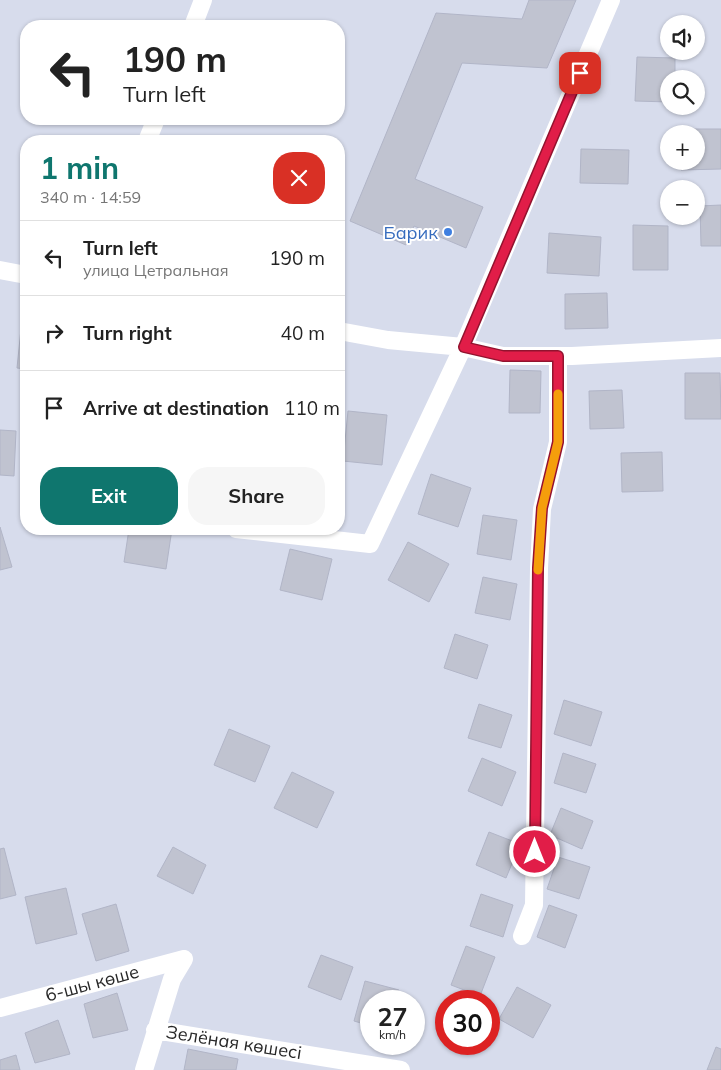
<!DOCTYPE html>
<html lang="en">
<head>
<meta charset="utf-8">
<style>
  :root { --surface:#fff; --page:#f6f6f6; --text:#222; --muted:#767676; --line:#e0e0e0; --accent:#0f766e }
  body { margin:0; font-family:Mulish,sans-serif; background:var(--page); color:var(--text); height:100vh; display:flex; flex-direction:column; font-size:19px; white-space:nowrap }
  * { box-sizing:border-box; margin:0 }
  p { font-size:16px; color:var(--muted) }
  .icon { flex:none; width:28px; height:28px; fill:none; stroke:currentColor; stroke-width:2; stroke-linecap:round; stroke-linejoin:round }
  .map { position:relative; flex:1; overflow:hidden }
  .side { position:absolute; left:20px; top:135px; width:325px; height:400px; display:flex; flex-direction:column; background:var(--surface); border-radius:20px; box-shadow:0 1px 4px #0004 }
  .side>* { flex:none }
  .banner { position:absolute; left:20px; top:20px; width:325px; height:105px; border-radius:20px; box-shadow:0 1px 4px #0004; background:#fff; color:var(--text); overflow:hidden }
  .controls { position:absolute; left:660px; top:15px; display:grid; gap:10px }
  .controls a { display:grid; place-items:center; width:45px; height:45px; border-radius:50%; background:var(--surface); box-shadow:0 1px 4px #0004; font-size:25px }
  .speed { position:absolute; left:360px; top:990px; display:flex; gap:10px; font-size:25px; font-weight:700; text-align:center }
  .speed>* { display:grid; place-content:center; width:65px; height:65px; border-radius:50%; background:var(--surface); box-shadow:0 1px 4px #0004; line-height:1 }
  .speed small { font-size:12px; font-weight:400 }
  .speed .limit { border:8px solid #d22; background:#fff; color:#111 }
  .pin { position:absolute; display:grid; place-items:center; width:42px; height:42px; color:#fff; margin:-21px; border-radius:10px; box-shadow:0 2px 8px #0006 }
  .me { position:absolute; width:55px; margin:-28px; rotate:0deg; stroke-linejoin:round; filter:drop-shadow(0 0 4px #0008) }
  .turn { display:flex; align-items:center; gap:18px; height:105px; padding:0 20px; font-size:22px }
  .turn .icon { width:65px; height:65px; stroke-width:2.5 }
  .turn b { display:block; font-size:35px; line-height:42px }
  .round { display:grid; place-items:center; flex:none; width:52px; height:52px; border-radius:20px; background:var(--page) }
  .head { display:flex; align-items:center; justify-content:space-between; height:85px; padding:0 20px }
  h1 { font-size:30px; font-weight:700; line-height:38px; color:var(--accent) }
  .button { display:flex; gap:10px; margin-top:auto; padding:10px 20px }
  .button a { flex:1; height:58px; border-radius:20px; background:var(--accent); color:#fff; font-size:20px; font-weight:700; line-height:58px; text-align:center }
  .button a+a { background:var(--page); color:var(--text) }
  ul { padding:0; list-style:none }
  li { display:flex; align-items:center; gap:15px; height:75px; padding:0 20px; border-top:1px solid var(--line) }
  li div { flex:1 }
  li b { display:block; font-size:19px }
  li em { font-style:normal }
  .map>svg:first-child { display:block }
  .building { fill:#c0c3d0; stroke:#b1b5c7 }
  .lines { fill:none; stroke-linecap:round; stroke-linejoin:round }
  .minor { stroke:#fff; stroke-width:18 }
  .route-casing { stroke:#92132f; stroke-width:12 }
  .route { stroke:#e11d48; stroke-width:9 }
  .slow { stroke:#f59e0b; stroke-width:9 }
  .shop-dot { fill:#3f7fe0; stroke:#fff; stroke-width:2 }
  .labels { text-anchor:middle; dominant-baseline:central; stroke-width:4; stroke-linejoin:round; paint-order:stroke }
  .shop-label { font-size:18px; fill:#366cbe; stroke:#fff; text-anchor:end }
  .street-label { font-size:18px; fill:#272727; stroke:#fff }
</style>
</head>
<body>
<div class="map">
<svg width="721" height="1070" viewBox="0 0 721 1070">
  <rect width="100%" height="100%" fill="#d7dcec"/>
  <!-- building -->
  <path class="building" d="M529 0H576L547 68 462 63 415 179 483 207 466 248 414 226 406 245 350 221 436 13 522 19Z
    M637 57 675 58V79H669V102L635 101Z
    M681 129H721V169L681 170V161H696V134H681Z
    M581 149 629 150 628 184 580 183Z
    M721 205V246H701L700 206Z
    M633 225 668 226V270H633Z
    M549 233 601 237 599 276 547 273Z
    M607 293 608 328 565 329V294Z
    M22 319H26V369L17 368Z
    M510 370 541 371 540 413H509Z
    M685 373H720L721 419H685Z
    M622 390 624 428 590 429 589 391Z
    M348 411 387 415 382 465 343 461Z
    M0 430 16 431 14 476 0 475Z
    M662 452 663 491 622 492 621 453Z
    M431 474 471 488 458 527 418 514Z
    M483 515 517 520 511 560 477 554Z
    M0 527 12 567 0 570Z
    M129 529H172L166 569 124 562Z
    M408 542 449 564 429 602 388 580Z
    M290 549 332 559 322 600 280 590Z
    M483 577 517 584 510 620 475 613Z
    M455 634 488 645 477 679 444 668Z
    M564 700 602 712 591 746 554 734Z
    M479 704 512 715 501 748 468 738Z
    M229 729 270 746 255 782 214 765Z
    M563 753 596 764 586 793 554 783Z
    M482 758 516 772 502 806 468 791Z
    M292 772 334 792 317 828 274 808Z
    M561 808 593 821 582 849 550 835Z
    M489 832 520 844 506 878 476 865Z
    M173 847 206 865 193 894 157 876Z
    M4 848 16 895 0 899V849Z
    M558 857 590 867 579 899 547 889Z
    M66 888 77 934 36 944 25 897Z
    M481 894 513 905 503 937 470 926Z
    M116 904 129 951 96 961 82 914Z
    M549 905 577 915 565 948 537 937Z
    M466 946 495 957 480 996 451 985Z
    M321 955 353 967 341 1000 308 987Z
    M365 981 399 990 396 1001H371V1026L354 1021Z
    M517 987 551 1005 533 1038 499 1019Z
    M117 993 128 1030 93 1038 84 1004Z
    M58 1020 70 1054 35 1063 25 1033Z
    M716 1047 721 1049V1070H707Z
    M188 1049 238 1059 236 1070H184Z
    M16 1055 20 1070H0V1060Z"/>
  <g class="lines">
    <!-- minor -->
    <path class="minor" d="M193 26 203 0
      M147 141 156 119
      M0 270 26 275
      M339 331 388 340 463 347 503 356H572L721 348
      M236 529 370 544 463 347 611 0
      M522 936 534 905 539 568 542 509 558 442V356
      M0 1008 184 959
      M155 1030 401 1070
      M144 1070 172 979 184 959"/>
  </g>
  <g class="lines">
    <defs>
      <path id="route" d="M535 852 538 568 542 508 558 442V356H503L464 347 580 73"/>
    </defs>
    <!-- route casing -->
    <use href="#route" class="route-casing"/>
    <!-- route -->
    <use href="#route" class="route"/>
    <!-- slow -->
    <path class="slow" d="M538 570 542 508 558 442V394"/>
  </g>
  <!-- markers -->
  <circle class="shop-dot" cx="448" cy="232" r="5"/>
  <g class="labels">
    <!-- shop labels -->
    <g class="shop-label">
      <text x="438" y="232">Барик</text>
    </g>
    <!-- street labels -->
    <g class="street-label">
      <text transform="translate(92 983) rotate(-15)">6-шы көше</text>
      <text transform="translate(234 1042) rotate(9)">Зелёная көшесі</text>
    </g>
  </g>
</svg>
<div class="controls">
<a><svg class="icon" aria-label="sound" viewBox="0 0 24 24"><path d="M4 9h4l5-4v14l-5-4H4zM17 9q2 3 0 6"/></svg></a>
<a><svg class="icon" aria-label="search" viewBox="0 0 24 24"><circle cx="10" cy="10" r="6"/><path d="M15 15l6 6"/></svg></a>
<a>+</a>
<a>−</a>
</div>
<div class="speed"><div>27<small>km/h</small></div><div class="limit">30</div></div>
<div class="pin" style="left:580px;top:73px;background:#d93025"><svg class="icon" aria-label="arrive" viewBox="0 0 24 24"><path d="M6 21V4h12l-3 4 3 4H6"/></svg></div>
<svg class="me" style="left:535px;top:852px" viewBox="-20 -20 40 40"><circle r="17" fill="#e11d48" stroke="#fff" stroke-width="3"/><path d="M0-11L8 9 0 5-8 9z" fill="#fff"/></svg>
<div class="banner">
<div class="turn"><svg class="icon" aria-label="left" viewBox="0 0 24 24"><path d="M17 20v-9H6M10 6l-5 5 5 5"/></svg><div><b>190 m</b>Turn left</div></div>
</div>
<section class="side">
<div class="head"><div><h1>1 min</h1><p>340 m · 14:59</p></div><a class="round" style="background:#d93025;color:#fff"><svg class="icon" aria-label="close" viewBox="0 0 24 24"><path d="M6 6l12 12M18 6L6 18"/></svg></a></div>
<ul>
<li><svg class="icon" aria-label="left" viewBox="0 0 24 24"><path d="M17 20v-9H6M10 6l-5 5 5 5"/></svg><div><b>Turn left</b><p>улица Цетральная</p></div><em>190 m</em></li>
<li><svg class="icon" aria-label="right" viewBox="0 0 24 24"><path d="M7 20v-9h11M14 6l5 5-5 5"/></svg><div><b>Turn right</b></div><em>40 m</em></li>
<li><svg class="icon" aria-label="arrive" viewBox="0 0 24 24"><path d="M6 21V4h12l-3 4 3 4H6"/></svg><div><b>Arrive at destination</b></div><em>110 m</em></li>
</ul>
<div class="button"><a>Exit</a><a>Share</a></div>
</section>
</div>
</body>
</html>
